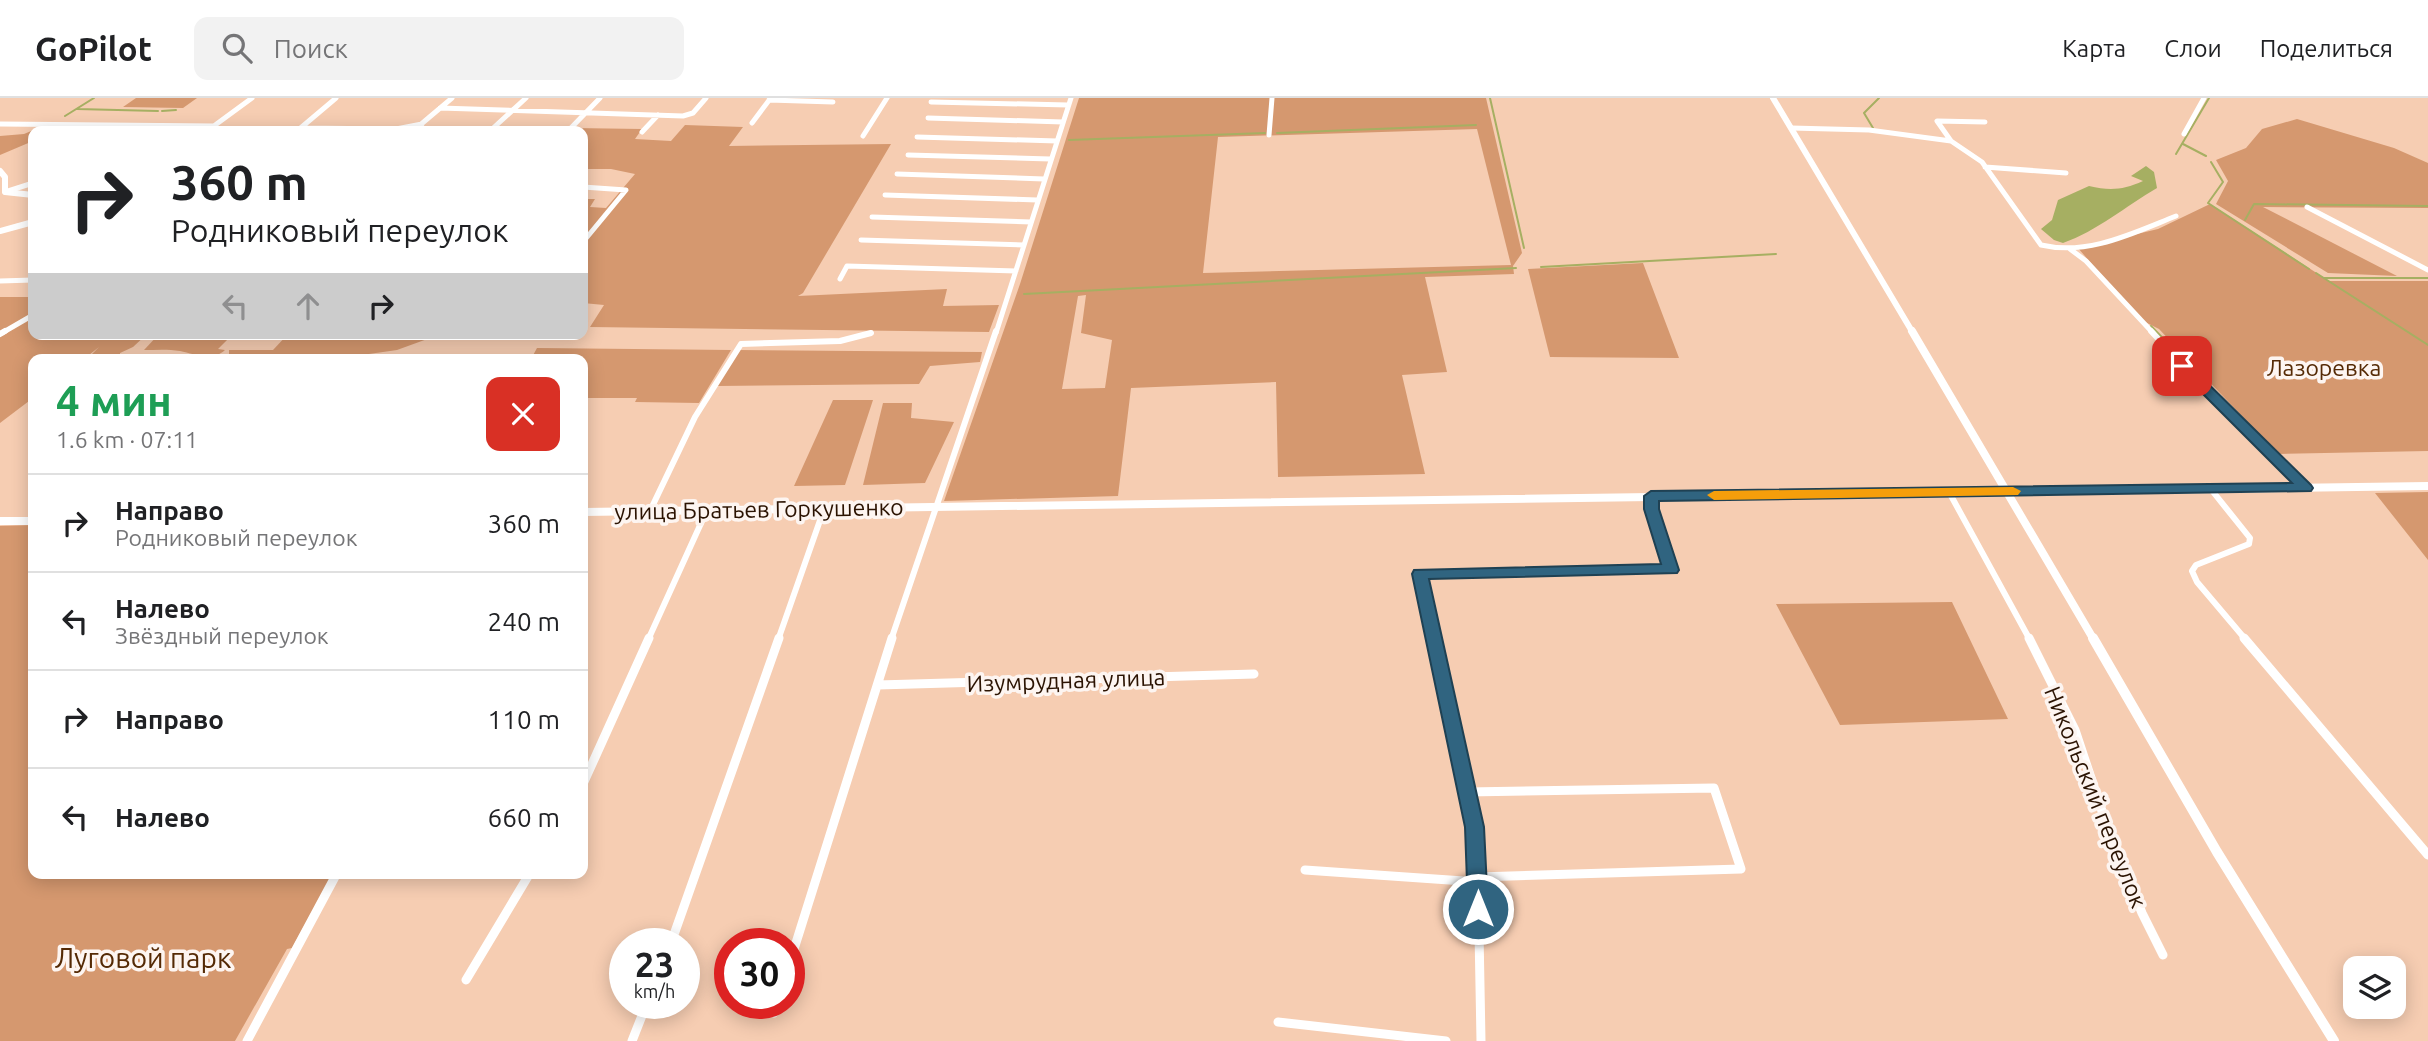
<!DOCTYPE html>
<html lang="ru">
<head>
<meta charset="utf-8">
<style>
  :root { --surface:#fff; --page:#f2f2f2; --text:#202124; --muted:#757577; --line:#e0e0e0 }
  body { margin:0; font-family:Ubuntu,sans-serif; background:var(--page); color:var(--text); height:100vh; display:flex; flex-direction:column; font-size:26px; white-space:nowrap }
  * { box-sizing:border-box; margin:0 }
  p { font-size:23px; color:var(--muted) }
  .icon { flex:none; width:38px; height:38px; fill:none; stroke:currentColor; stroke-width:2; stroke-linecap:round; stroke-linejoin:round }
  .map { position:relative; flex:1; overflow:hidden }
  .panel { position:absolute; left:28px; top:256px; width:560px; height:525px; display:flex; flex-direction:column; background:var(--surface); border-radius:14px; box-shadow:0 4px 18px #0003 }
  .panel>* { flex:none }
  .hud { position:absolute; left:28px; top:28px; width:560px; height:214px; border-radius:14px; box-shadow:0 4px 18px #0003; background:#fff; color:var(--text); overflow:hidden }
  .fabs { position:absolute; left:2343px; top:858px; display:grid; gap:14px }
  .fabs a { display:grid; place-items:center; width:63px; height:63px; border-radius:14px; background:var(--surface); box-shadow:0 4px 18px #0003; font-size:35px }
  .speed { position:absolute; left:609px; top:830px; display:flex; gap:14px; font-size:35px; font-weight:700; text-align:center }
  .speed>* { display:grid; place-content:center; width:91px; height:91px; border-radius:50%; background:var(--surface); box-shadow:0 4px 18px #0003; line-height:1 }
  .speed small { font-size:18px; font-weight:400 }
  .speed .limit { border:10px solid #d22; background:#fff; color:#111 }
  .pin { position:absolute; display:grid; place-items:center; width:60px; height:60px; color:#fff; margin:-30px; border-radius:14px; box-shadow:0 4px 10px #0006 }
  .me { position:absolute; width:77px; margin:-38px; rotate:0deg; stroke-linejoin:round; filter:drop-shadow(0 0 5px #0008) }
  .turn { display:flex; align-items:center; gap:24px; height:147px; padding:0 28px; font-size:32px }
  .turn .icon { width:91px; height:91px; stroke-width:2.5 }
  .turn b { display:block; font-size:49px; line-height:60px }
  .lanes { display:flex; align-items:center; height:66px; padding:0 28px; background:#0003; justify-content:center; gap:35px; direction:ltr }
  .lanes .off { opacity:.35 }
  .round { display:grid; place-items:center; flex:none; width:74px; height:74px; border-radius:14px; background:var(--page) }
  .summary { display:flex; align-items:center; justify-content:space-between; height:119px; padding:0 28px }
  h1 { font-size:42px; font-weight:700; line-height:52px; color:#1e9e55 }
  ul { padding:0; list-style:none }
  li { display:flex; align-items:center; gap:21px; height:98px; padding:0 28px; border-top:2px solid var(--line) }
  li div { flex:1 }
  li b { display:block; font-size:26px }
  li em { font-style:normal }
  header { display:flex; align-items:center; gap:42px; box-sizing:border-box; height:98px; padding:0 35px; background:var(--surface); border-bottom:2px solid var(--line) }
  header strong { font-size:33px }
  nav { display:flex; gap:38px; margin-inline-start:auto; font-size:24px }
  .search { width:490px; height:63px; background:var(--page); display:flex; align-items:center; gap:18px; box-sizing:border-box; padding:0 24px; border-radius:14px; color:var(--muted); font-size:26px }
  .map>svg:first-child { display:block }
  .green { fill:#d5986f; fill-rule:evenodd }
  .water { fill:#a6af62 }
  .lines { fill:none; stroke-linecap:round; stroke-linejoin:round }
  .stream { stroke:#a6af62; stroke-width:2 }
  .minor-far2 { stroke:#fff; stroke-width:5 }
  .minor-far1 { stroke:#fff; stroke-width:6 }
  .minor { stroke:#fff; stroke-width:9 }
  .tertiary-far2 { stroke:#fff; stroke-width:6 }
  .tertiary-far1 { stroke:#fff; stroke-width:8 }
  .tertiary { stroke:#fff; stroke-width:10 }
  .route { fill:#306480; stroke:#1f4153; stroke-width:2 }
  .slow { fill:#f59e0b }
  .labels { text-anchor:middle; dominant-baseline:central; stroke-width:7; stroke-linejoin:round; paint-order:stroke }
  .park-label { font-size:23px; fill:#552a05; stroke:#fdf5f1 }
  .street-label { font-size:23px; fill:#2b1302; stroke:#fdf5f1 }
  .near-park-label { font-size:28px; fill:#552a05; stroke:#fdf5f1 }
</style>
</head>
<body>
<header>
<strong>GoPilot</strong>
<div class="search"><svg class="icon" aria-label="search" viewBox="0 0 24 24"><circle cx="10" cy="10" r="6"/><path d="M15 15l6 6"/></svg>Поиск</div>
<nav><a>Карта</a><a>Слои</a><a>Поделиться</a></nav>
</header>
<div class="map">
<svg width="2428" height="943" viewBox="0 0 2428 943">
  <rect width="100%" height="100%" fill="#f6cdb2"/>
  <!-- green -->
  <path class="green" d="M136 0H197L183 10 123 9Z
    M1079 0H1486L1522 155 1513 168 1514 176 1425 179 1447 274 1402 277 1425 376 1278 379 1276 284 1131 290 1118 398 944 403 1020 186ZM1477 31 1511 167 1203 175 1218 39ZM1086 197 1081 235 1112 242 1105 290 1062 291 1078 198Z
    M2297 21 2394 50 2428 65V110L2263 109 2397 178 2328 175 2216 106 2228 83 2216 62 2246 50 2262 31Z
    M685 27 743 29 729 48 891 46 803 195 798 198 947 191 943 208 999 207 989 234 590 229 604 207 583 205V101H595L590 109 606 110 635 76 611 71H583V33H568L573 30 642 31 635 41 671 43Z
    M36 31H58L33 33V43L0 57V38L24 36Z
    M2210 106 2329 183H2428V353L2278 356 2159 231 2139 221 2078 150 2158 131Z
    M1643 165 1679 260 1550 259 1528 171Z
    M0 199H33V236H147L133 249 120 255V261H87L99 249 84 261H33V300L0 325Z
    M159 236H233L218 251 225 252C212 264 194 256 180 253 168 251 156 252 144 252Z
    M288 236H441L397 252 369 256H229V252H273Z
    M537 250 731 252 699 305 635 304 637 300H583V261H531Z
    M738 252 982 254 980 264 930 268 919 286 717 288Z
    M833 302H873L845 387 794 388Z
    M883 305H912L911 320 954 324 925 385 863 387Z
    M2428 394V462L2375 395Z
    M33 427V775H333L292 850 287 851 235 943H0V428Z
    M1952 504 2008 621 1840 627 1776 506Z"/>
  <!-- water -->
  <path class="water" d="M2146 68 2154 74 2157 90C2126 108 2097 133 2063 145L2054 142 2041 131 2052 122 2058 102 2089 88C2110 93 2123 92 2143 83L2131 78Z"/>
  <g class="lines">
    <!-- stream -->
    <path class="stream" d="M1490 0 1524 150
      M77 11 158 13
      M162 13 176 12
      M65 18 94 0
      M1873 30 1864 15 1879 0
      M1277 35 1476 27
      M1069 42 1265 35
      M2183 46 2206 58
      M2176 56 2209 0
      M2211 64 2223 84 2208 105 2309 171
      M2245 122 2254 106 2428 108
      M1541 169 1776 156
      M2316 175 2428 247
      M2324 180H2428
      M1024 196 1516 170
      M2151 228 2276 357"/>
    <!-- minor-far2 -->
    <path class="minor-far2" d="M769 2 833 4
      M931 4 1068 7
      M440 10 683 18 693 15 706 0
      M928 20 1063 24
      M752 25 770 1
      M0 26 214 28
      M302 30 396 31 422 26
      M1791 30 1869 32 1951 43 1982 64 2041 147C2088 158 2133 135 2176 118
      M207 33 252 0
      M297 33 336 0
      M413 33 452 0
      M490 33 526 0
      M568 33 600 0
      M642 34 658 17
      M2184 36 2204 0
      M1269 37 1272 0
      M863 38 887 0
      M917 39 1057 43
      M1951 43 1937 23 1985 24
      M908 57 1050 61
      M1985 69 2066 75
      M897 76 1044 81
      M583 89 626 92 583 144
      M5 94 33 85
      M885 97 1037 102
      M2307 109 2428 172
      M872 119 1031 124
      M861 142 1024 147
      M2070 151 2086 163 2153 235
      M840 181 847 168 1016 173
      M0 183 33 182
      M2 235 33 217
      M996 235 1071 0"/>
    <!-- minor-far1 -->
    <path class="minor-far1" d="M2151 233 2216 303 2305 390
      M0 236 5 233
      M2210 390 2250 440 2249 446 2196 467 2192 473 2197 484 2246 542
      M1949 394 2030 542
      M650 413 695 319 741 246 840 243 871 235
      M648 542 707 412
      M778 542 824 411
      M891 542 996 233
      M1434 542 1420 476 1671 472 1651 411V398"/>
    <!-- minor -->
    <path class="minor" d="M1434 540 1474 729 1478 779 1481 943
      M2029 540 2075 632 2103 716 2142 815 2163 857
      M2244 540 2428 757
      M878 587 1254 576
      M583 686 649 540
      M1467 694 1714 690 1741 771 1478 779
      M1305 772 1478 784
      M671 845 779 540
      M789 867 892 540
      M466 882 530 775
      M774 915 777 905
      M1278 924 1446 943
      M247 943 337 775
      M632 943 647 905"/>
    <!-- tertiary-far2 -->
    <path class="tertiary-far2" d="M1773 0 1913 235
      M0 73 5 79V94L33 97
      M0 133 33 124"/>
    <!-- tertiary-far1 -->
    <path class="tertiary-far1" d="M1912 233 2094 542
      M583 414 2428 388
      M0 423H33"/>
    <!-- tertiary -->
    <path class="tertiary" d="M2093 540 2217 754 2334 943"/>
  </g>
  <!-- route -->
  <path class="route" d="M2182 264 2187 265 2311 387 2313 390 2311 393 1659 403V411L1679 472 1677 475 1429 481 1484 729 1488 811 1485 817 1478 820 1471 817 1468 811 1465 729 1412 476 1414 472 1661 466 1644 411V398L1651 393 2292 385 2178 271 2176 268Z"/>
  <!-- slow -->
  <path class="slow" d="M2013 389 2021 393 2018 397 1714 402 1707 397 1714 393Z"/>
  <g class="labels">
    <!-- park labels -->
    <g class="park-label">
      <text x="2324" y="269">Лазоревка</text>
    </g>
    <!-- street labels -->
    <g class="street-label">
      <text transform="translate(759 411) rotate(-1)">улица Братьев Горкушенко</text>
      <text transform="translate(1066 582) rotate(-2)">Изумрудная улица</text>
      <text transform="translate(2096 699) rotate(68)">Никольский переулок</text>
    </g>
    <!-- near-park labels -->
    <g class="near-park-label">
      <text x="143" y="859">Луговой парк</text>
    </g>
  </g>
</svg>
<div class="fabs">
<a><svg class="icon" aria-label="layers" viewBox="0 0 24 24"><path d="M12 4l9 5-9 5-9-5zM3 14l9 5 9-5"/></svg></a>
</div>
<div class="speed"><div>23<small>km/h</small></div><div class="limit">30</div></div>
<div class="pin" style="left:2182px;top:268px;background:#d93025"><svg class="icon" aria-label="arrive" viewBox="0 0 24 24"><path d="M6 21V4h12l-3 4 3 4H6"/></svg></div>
<svg class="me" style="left:1478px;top:811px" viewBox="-20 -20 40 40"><circle r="17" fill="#306480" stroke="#fff" stroke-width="3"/><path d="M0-11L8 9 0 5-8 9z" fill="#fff"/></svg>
<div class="hud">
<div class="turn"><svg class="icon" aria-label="right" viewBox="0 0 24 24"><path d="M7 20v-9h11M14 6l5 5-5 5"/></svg><div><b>360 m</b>Родниковый переулок</div></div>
<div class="lanes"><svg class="icon off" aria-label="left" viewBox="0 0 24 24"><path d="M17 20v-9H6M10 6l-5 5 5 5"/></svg><svg class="icon off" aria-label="ahead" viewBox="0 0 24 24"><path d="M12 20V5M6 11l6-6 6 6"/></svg><svg class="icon" aria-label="right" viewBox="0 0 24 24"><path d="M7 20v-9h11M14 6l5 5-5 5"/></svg></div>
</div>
<section class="panel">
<div class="summary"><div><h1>4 мин</h1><p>1.6 km · 07:11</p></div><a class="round" style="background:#d93025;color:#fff"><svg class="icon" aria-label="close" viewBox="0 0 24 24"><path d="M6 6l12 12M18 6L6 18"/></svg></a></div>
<ul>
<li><svg class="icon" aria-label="right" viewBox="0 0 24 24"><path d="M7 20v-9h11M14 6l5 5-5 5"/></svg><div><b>Направо</b><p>Родниковый переулок</p></div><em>360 m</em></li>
<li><svg class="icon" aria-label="left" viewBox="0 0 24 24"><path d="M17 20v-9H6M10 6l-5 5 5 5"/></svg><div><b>Налево</b><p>Звёздный переулок</p></div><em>240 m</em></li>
<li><svg class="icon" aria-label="right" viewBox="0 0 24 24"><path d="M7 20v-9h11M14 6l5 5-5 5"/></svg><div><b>Направо</b></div><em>110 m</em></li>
<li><svg class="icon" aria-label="left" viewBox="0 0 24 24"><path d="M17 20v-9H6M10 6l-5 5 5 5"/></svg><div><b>Налево</b></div><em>660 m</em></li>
</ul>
</section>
</div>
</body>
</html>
